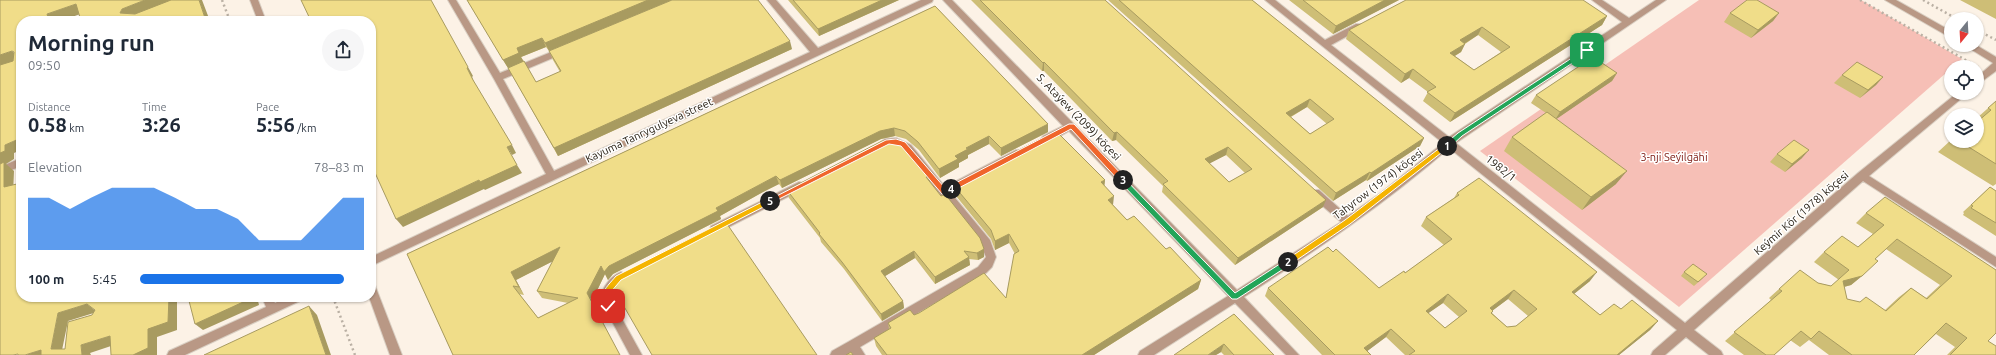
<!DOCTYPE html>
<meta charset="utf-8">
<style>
body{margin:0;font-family:Ubuntu,sans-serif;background:#f6f6f7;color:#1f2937;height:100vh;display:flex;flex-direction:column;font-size:15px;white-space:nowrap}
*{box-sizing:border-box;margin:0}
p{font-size:13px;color:#747a83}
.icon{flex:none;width:22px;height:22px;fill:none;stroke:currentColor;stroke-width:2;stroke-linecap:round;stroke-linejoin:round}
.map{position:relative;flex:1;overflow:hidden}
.details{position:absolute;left:16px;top:16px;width:360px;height:286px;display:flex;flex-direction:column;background:#fff;border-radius:16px;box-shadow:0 1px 3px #0004}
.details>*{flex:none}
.needle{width:26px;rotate:198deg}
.tools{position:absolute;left:1944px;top:12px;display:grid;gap:8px}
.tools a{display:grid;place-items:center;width:40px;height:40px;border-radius:50%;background:#fff;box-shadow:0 1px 3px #0004;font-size:20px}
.pin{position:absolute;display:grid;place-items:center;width:34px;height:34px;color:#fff;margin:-17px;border-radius:8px;box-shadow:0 2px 6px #0006}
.km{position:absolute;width:20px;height:20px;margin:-10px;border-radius:50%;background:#222;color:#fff;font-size:11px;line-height:20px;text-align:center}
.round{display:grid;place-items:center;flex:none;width:42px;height:42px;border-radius:21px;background:#f6f6f7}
.head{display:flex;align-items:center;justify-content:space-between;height:68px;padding:0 12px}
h1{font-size:22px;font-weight:600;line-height:30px}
.figures{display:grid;grid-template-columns:repeat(3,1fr);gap:6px;height:68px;padding:4px 12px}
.figures div{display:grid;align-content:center}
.figures b{font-size:20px;font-weight:600}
.figures small{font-size:11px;font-weight:400}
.figures p{font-size:11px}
.chart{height:112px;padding:8px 12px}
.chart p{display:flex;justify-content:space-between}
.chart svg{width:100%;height:72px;margin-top:4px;fill:#1a73e8;opacity:.7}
ul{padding:0 12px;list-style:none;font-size:13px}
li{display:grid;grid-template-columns:64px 48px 1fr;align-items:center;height:30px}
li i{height:10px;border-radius:5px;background:#1a73e8}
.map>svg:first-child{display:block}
.green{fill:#f6bfb6}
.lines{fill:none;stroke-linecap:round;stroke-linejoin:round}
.minor-casing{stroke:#d9cfc3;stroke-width:2}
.path{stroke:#bab0a4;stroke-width:2.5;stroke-dasharray:2 3;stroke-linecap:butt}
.minor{fill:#b99885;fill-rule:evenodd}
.wall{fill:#cebe76;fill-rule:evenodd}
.shaded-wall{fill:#a89b60}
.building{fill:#f0dd89;stroke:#a89b60;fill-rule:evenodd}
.split-1{fill:#22a559;stroke:#fff}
.split-2{fill:#f5b400;stroke:#fff}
.split-3{fill:#22a559;stroke:#fff}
.split-4{fill:#f0652b;stroke:#fff}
.split-5{fill:#f0652b;stroke:#fff}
.split-6{fill:#f5b400;stroke:#fff}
.labels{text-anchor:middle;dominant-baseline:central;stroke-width:3;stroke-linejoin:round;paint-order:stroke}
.street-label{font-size:11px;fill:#21190d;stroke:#fff}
.park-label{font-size:11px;fill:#7c170f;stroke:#fff}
</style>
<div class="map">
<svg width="1996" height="355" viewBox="0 0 1996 355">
<rect width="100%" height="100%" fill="#fcf2e6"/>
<path class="green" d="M1699,0h162l101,59 -283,248 -199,-156z"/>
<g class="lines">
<g class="minor-casing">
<path id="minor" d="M250,0h8l8,21h-8z
M448,0h8l44,73 61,-25h6l2,2 -2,2 -64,27 51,92 256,-119 -43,-52h9l42,48 103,-48h12l-1,2 -561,264v-9l175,-83 -52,-95z
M943,0h9l285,290 104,-68 -30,-26 -1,-3 1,-3h8l29,26 34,-24 61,-49 -178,-143h10l50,40 31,-16h6l1,2 -1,2 -31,17 118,92 173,-115 -30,-22h10l27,18 27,-18h10l-210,143 229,180 173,-150 99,-80h11l-99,83 127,81v10l-133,-86 -169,149 27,21 2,4h-14l-23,-18 -21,18h-14l2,-4 24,-21 -228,-182c-64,56 -134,103 -205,149l55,58h-13l-51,-52 -81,52h-16l2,-4 88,-55 -159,-165 -20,11h-6l-2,-3 2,-3 20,-10z
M1885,0h11l55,31v7z
M1964,45h12l20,12v14l-19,14v-8l16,-14z
M896,138l15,7 34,42 71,-37h6l2,3 -2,3 -71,37 39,47 6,17 -4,10 -6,6 -126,74 5,8h-12l-2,-3 -5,3h-16l2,-4 16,-9 130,-75 8,-10 -5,-12 -76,-94 -10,-5 -10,1 -5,-4 5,-4z
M21,158v8l-21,9v-8z
M799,182l4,1 1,3 -1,3 -84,43h-8l-1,-3 1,-3z
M621,272l4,2 1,3 -12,12 -3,10 31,56h-12l-30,-56c3,-12 9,-22 21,-27z
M371,283l4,2 1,3 26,67h-12l-21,-58h2z
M262,297h10l3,6 12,-6h16l-1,3 -117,55h-18l2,-4 97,-44z"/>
</g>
<path class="path" d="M222,0l8,21
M1860,0l118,67
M1923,0l34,19
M1977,30l19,10
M333,297l22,58"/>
<use href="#minor" class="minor"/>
</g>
<path class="wall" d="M467,0h205l-123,51 -3,-4 -25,10 3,5 -16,6z
M788,0h111l-80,36z
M971,0h134l218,207 -88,58 -73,-73 1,-6 -47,-46 -4,1 -68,-70h-2zM1226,155l19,18 -16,9 -20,-19z
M1108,0h144l172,138 -4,8 -53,35 -1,-1 -33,21zM1307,107l20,17 -17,10 -19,-17z
M1289,0h110l-66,34z
M1960,0h36v19z
M935,6l113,118v8l-47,24 -12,-12 -21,11v3l-9,5v4l-19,11 -21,-28 -13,-11 -11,-3 -14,3 -99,49 -3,-4 -16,8 -43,24 1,3 -108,55 -5,6 -3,-6 -13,27 -139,54 -46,-101zM553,261l-16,30 5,7 26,5 -30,15 -19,-24 5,1 -8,-15z
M1730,13h49l-6,8 -22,17 -27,-16z
M1607,16l-5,9 -152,97 -27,-21 5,-9 -19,-14 -8,5 -55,-44 3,-9zM1478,35l23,17 -27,18 -19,-14 6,-4 4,-8z
M792,49l-234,107 -50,-88 28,14 24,-10 -7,-12 -4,-9z
M1617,73l-5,8 -56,38 60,65 -34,26 -78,-59 8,-14 34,-24 -15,-10 5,-8z
M1842,75l41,2 -7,8 -16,13 -26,-15z
M1996,101v83l-3,2 -55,-34 13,-12v1h26v-23z
M1777,154l25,4 -17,14 -15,-10z
M1009,155l96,25 -1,6 9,19 14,15 39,29 35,31 -3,9 -104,66h-212l-6,-9 -2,-8 15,-9 -1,-6 26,-8 92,-17 9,-44 -6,-11 -14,7 -4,-11 -35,-43 -1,-9 54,-28z
M930,183l54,74 -6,3 -9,-1 1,6 -35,19 -20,-26 -30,18 18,25 1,7 -22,13 -38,-52 -23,-27 -1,-4 -31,-40 -2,-8z
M1990,187l6,4v45l-33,-21 1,-2 -1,-1z
M1457,193l133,88 -16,13 26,21 21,-6 37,12 -8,9 -31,25h-214l-19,-18 -19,14 4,4h-49l-57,-59 3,-8 65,-36 46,36 26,-15 39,-28 -23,-19 5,-9 28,-19zM1508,299l20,17 -12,10 -9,1 -15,-14 1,-2v-1zM1443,303l16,14 -14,11 -17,-15z
M1866,213l130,57 -8,71 8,14h-49l8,-8 -19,-13 -22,21h-85l-20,-15 -9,7 -10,-7 -16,15h-30l-19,-14 46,-41 -2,-2 10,-9 39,-6 13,3 8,-6 -25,-18 10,-10 34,-5 15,-13 -17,-11zM1886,249l54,36 -14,13 -15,-10 -12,9 -14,13 -38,-11 -3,-12 7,-2 11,-9 13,-17z
M1684,272l19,6 -9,8 -13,-10z
M1234,314l40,41h-50l-3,-3 -5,3z"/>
<path class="shaded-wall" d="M145,0h30l-46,18 -9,-5 2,-4z
M199,0h3l8,21h-4z
M648,0h24l-123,51 -4,-8z
M882,0h17l-80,36 -1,-7z
M1385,0h14l-66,34 3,-8z
M76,4l7,9 -22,8h-12l-2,-7z
M1779,13l-6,8 -22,17 7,-8z
M1607,16l-5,9 -152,97 5,-9z
M1482,27l-4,8 -22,14 4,-9z
M542,38l4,9 -25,10 3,5 -16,6 -5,-8 14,-12z
M790,41l2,8 -234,107 -4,-8z
M1465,44l-4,8 -15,9 4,-8z
M12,51l9,9 -21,7v-12z
M1044,62v9h-2l1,-8z
M468,67l5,9 -1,1 5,12 -10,-21z
M1413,69l-4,9 -8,5 4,-9z
M1617,73l-5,8 -57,39 5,-8z
M1883,77l-7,8 -16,13 8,-8z
M1310,99l-3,8 -24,14 3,-8z
M1048,124v8l-47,24v-8z
M894,128l1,8 -14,3 -99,49 -2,-8 100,-49z
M1117,132l-1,8 -4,1 2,-8z
M989,136v8l-21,11v3l-9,5v4l-19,11 -1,-9 16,-13 11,-8z
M21,138v12l-7,3v6l-8,5 8,7 -1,24 -9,-8 -4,-21v-13l5,-8z
M1424,138l-4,8 -53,35 4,-8z
M512,145l4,8 -4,2 -5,-8z
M1228,147l-2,8 -23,12 2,-8z
M1809,150l-7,8 -17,14 7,-8z
M517,165l5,8 -37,17 -1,-1 -81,38 -7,-8 83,-39z
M1627,171l-11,13 -34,26 9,-13z
M1370,172l-4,8 -33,21 3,-8z
M929,175l1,8 -4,-6z
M776,176l3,8 -16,8 -43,24 1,3 -108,55 -5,6 -4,-8 5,-6 107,-58z
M1105,180l-1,9 -3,-7z
M1114,196l-1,9 -5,-5z
M1326,200l-3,7 -88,58 3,-7z
M1009,234v9l-14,7v-9z
M560,247l5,8 -49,25 8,15 -5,-8 -8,-15z
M984,249v8l-6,3 -1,-7z
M914,251l1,7 -33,20 -1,-7z
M969,257l1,8 -35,19v-7z
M601,266l4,8 -13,27 -5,-8z
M1597,272l-7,9 -25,20 7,-9z
M1862,276l-11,9 -19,5 11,-9z
M1201,280l-3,9 -104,66h-12z
M1514,290l-6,9 -24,18 6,-9z
M1448,294l-5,9 -23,16 6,-8z
M169,297h8v33l-20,7v18h-24l15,-26z
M252,297h5l2,8 -56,25 -8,-6z
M903,301l1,7 -22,13 -1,-7z
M87,304l10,8 -29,9 -7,34 -10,-6 7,-36z
M309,306l8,9 14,40h-5z
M1658,321l-8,9 -31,25h-2z
M1391,329l-5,8 -24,18 2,-7z
M110,336l10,7 -30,10 1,2h-9l-1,-10z
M1224,344l-3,8 -5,3h-8z
M41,350l7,5h-23z"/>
<path class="building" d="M0,0h145l-23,9 -2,4 15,1 36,-14h28l7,21h-125l-5,-17 -29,10 2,7h-28v117l-16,7v6l-5,2v-88l13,-4 1,-9 -2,-1 -12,4z
M301,0h130l37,67 -1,1 6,12 39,65 -5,2 10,18 -37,17 -1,-2 -83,39 -25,-55v-143h-60z
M467,0h181l-103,43 -3,-5 -25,10 2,5 -16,7z
M672,0h86l32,41 -236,107 -46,-80 16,-7 12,21 25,-11 -12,-20z
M793,0h89l-64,29z
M980,0h125l221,200 -88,58 -75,-74 5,-3 -51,-49 -3,1 -70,-71 -1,1zM1228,147l24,22 -23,13 -24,-23z
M1119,0h133l172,138 -53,35 -1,-1 -34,21zM1310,99l24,20 -24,15 -24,-21z
M1303,0h82l-49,26z
M1406,0h177l24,16 -152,97 -28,-21 9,-5 -23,-18 -8,5 -56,-44zM1482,27l28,20 -36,23 -24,-17 15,-9 -5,-4z
M1747,0h10l22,13 -21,17 -28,-17z
M935,6l113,118 -47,24 -12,-12 -23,12 2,1 -13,7 3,3 -19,10 -21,-27 -13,-11 -11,-3 -14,3 -100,49 -4,-4 -60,32 2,3 -109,55 -5,6 -3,-6 -14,27 33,62h-167l-46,-101zM560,247l-23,44 41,7 -40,20 -25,-32 6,1 -8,-15z
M1593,57l24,16 -57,39 -24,-17z
M1857,62l26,15 -15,13 -26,-15z
M1996,101v63l-37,-23h18v-19l14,-12 -3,-2z
M1547,112l80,59 -36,26 -79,-60z
M1056,131l49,49 -4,2 13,14 -6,4 19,20 7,-4 32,33 4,-2 31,33 -119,75h-195l-13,-17 17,-10 -3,-5 22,-13 4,5 5,-2 65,-40 22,25 8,-44 5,-3 -10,-17 -14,7 -4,-11 -36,-43 56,-29 -2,-3z
M895,140l16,12 18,23 -3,2 15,19 4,-2 35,44 4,11 -7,4 -13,-2 5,6 -34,20 -21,-26 -33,20 22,30 -22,13 -39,-52 -23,-28 1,-1 -33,-43 95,-49z
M1794,140l15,10 -17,14 -15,-10z
M4,162v25l17,-4v114h148l-1,25 -20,7v19l-15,7h-22l-1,-19 -29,9 1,10h-41v-5l-16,5h-7v-1l-5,1h-13v-191zM87,304l8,6 -3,5 -24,7 -3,27h-14l7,-36z
M1479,178l118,94 -25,20 28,23 14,-11 7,5 11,-9 26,21 -41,34h-208l6,-4 -24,-22 -27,19 7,7h-36l-67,-67 60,-41 5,5 3,-3 43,39 25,-17 1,2 47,-34 -26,-22 33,-22 -2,-2zM1514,290l23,19 -21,17 -9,1 -16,-14 2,-2 -3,-3zM1448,294l19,17 -22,17 -19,-17z
M1990,187l6,4v32l-25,-15 2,-2 -2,-1z
M1885,197l111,73v63l-8,8 8,5v9h-46l17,-17 -21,-15 -32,32h-62l-33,-24 -8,8 -10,-8 -27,24h-8l-32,-23 48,-41 -3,-2 21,-19 18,13 13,3 18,-16 -25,-18 18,-16 16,11 26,-22 -18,-12zM1897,239l55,37 -25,23 -16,-11 -25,23 -20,-14 -6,5 -13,-3 -4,-18 19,-5 16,-15 -3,-2z
M725,221l92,134h-165l-41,-71 8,-9z
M1693,264l14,10 -9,8 -14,-10z
M188,297h64v1l-57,26z
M309,306l17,49h-122z
M1234,314l40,41h-40l-10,-11 -16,11h-34z
M851,352l2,3h-7z"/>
<path class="split-1" d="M1587,48l3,2 -1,2 -127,84 -13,12h-4v-4l13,-11z"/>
<path class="split-2" d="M1445,144l5,2 -100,78 -59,40h-5v-4l59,-40z"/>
<path class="split-3" d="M1123,177l112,116 51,-33h5v4l-54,35h-5l-112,-117v-4z"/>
<path class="split-4" d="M1069,124h5l51,54v4h-5l-49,-53 -118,62h-5v-4z"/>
<path class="split-5" d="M896,139l9,3 40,46 6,-2 3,3 -1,2 -11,3 -41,-48 -12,-2 -116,58h-5l-1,-1 119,-61z"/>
<path class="split-6" d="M770,198l3,1v3l-152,78 -11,13 1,16h-5c-8,-16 0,-21 10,-33z"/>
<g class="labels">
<g class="street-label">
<text transform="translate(1079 117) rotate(46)">S. Ataýew (2099) köçesi</text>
<text transform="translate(649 130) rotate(-25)">Kayuma Tanrygulyeva street</text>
<text transform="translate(1501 168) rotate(38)">1982/1</text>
<text transform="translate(1378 184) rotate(-37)">Tahyrow (1974) köçesi</text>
<text transform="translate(1801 213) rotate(-41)">Keýmir Kör (1978) köçesi</text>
</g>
<g class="park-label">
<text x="1674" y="157">3-nji Seýilgähi</text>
</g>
</g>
</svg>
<div class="tools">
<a><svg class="needle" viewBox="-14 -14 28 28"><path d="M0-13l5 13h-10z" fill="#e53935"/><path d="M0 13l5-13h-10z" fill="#747a83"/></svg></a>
<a><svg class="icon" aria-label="locate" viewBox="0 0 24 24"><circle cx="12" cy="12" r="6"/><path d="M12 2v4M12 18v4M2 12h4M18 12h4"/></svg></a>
<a><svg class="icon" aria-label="layers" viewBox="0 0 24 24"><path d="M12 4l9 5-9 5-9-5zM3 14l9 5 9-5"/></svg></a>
</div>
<div class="pin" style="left:1587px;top:50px;background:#1e9e55"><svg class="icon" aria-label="arrive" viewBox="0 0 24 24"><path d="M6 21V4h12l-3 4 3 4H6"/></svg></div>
<div class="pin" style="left:608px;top:306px;background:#d93025"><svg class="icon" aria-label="check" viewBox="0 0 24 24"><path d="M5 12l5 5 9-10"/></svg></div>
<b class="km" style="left:1447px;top:146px">1</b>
<b class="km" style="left:1288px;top:262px">2</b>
<b class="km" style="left:1123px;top:180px">3</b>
<b class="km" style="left:951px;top:189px">4</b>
<b class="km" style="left:770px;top:201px">5</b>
<section class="details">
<div class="head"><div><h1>Morning run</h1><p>09:50</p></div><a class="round"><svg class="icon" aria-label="share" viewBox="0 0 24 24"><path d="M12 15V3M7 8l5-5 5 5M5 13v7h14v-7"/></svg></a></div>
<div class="figures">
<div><p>Distance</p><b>0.58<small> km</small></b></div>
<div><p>Time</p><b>3:26</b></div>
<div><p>Pace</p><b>5:56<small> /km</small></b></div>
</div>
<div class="chart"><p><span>Elevation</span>78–83 m</p>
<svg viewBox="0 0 160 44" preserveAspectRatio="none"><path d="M0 44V12L10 12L20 19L30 12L40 6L50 6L60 6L70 12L80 19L90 19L100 25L110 38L120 38L130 38L140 25L150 12L160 12V44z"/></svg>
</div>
<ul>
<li><b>100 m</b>5:45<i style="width:91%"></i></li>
</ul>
</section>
</div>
